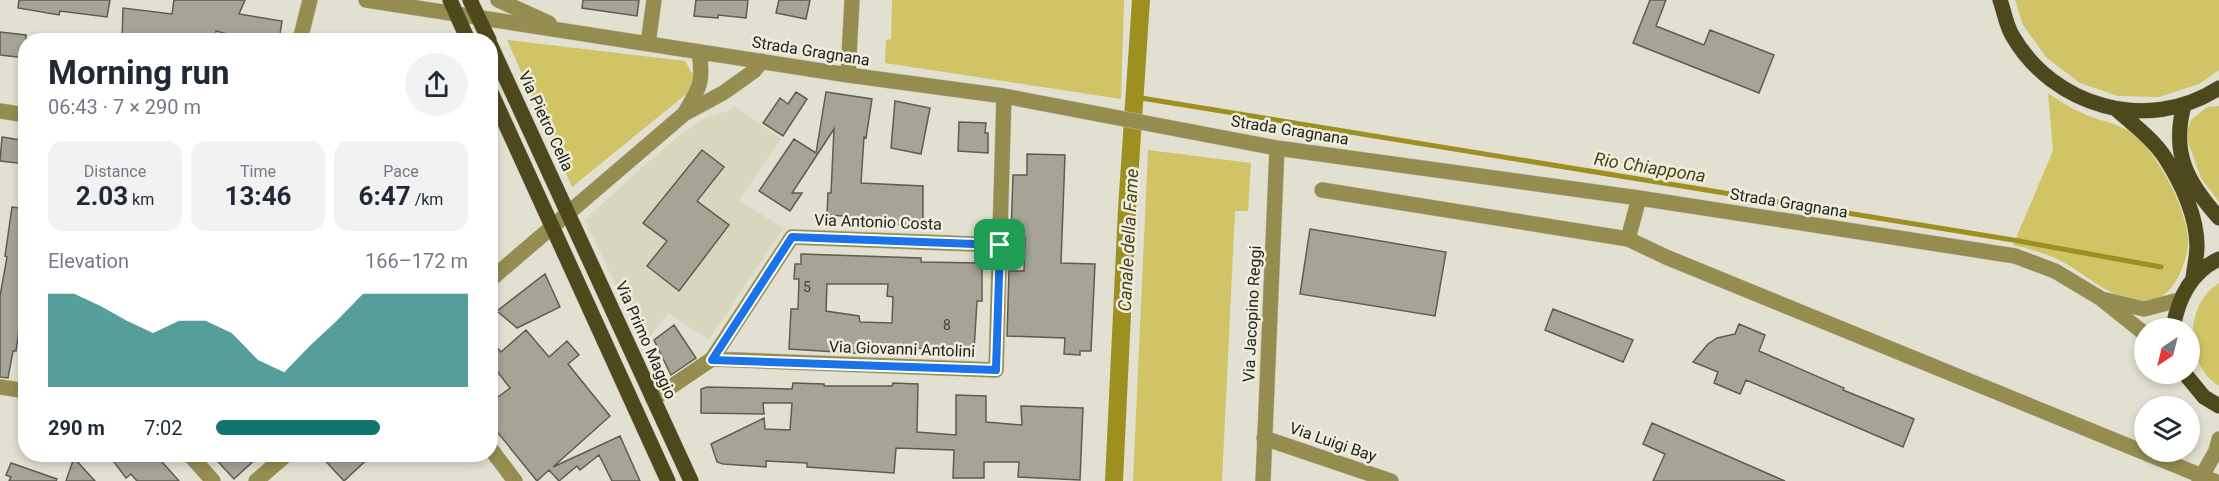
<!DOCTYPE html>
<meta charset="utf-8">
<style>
body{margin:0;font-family:Roboto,sans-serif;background:#f2f2f3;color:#1f2937;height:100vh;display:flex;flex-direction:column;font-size:22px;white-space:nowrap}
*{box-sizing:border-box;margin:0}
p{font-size:20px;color:#747a83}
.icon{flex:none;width:33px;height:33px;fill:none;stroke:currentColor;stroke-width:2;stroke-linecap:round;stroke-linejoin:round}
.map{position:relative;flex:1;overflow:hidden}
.side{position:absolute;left:18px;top:33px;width:480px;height:429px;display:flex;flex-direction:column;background:#fff;border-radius:24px;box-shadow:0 3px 9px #0003}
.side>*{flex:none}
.needle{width:39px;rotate:215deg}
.controls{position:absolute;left:2134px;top:318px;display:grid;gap:12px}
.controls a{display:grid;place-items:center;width:66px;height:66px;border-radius:50%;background:#fff;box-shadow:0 3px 9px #0003;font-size:30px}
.pin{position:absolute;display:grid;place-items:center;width:51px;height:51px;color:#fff;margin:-26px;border-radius:12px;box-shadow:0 3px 9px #0006}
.round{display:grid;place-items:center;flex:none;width:63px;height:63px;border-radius:32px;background:#f2f2f3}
.head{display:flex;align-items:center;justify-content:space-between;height:102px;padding:0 30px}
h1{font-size:33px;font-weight:700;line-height:45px}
.figures{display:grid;grid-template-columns:repeat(3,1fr);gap:9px;height:102px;padding:6px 30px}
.figures div{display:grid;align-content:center;border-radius:15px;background:#f2f2f3;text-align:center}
.figures b{font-size:26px;font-weight:700}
.figures small{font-size:16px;font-weight:400}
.figures p{font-size:16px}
.chart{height:168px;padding:12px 30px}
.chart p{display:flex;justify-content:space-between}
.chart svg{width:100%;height:108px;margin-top:6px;fill:#0f766e;opacity:.7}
ul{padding:0 30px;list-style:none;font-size:20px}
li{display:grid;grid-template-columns:96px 72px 1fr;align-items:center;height:45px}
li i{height:15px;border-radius:8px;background:#0f766e}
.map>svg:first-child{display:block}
.built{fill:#d8d6bd}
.green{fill:#d0c467}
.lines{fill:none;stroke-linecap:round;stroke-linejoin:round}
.stream{stroke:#9d8f20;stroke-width:5}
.canal{stroke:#9d8f20;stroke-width:18}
.building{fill:#a6a494;stroke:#5e5d4e;stroke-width:1.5;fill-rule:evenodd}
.minor-casing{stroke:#c0beb0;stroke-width:16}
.major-casing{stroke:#c0beb0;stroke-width:16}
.minor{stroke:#958d50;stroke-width:15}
.major{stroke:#4e491d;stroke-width:15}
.route-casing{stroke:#fff;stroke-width:12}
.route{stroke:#1a73e8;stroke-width:8}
.labels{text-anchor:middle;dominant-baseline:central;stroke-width:5;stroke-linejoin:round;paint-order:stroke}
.number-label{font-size:14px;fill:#44423a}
.street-label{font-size:16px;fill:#23221c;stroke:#efeedd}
.water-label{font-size:18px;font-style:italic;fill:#494419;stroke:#efeedd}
</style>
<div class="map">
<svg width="2219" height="481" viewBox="0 0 2219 481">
<rect width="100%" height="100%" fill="#e2e0d0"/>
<path class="built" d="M735,106l46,33 -42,61 44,28 -74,112 -41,-27 -24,32 -59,-125 57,-53 39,-33 24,-16 28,-9z"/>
<path class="green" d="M892,0h232l-3,99 -236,-36 1,-23 5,-1z
M2015,0h204v70l-20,14 -40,13 -41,-1 -38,-13 -33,-25 -24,-33z
M507,40l178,21 8,14 -3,16 -118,96z
M2048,93c15,11 32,20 49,26 17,5 31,8 44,22 21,22 45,68 47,98 0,15 -5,31 -13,43 -7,12 -19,21 -34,20 -32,-4 -53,-27 -80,-41 -15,-8 -32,-12 -48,-16l40,-94z
M2219,106v96l-18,-24 -15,-42 5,-16 16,-13z
M1148,150l103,13 -3,48h-13l-13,270h-89z
M2219,283v103c-35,-22 -35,-81 0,-103z"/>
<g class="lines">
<path class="stream" d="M1135,97l878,143 148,27"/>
<path class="canal" d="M1114,481l13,-272 14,-209"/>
</g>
<path class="building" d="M19,0h91l-3,17 -47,-6 -1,4 -41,-7z
M174,0h71l-6,14 43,7 -3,19h-38l1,-2 -26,-7 -1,9h-24l-42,-6v6h-27l1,-32 49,6z
M583,0h56l-2,16 -55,-8z
M696,0h52l-2,18 -28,-3v3l-24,-2z
M779,0h31l-4,19 -30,-6z
M1650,0h16l-10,26 48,19 6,-15 64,25 -15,38 -126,-50z
M0,32l26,3v23l-26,-3z
M796,92l11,7 -24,37 -20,-13 17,-25 8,6z
M826,92l46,7 -6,39 -2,-1 -3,46 62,3v39l-44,-1 1,-6 -53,-3 1,-22h3l3,-64 -42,64h10l-12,18 -31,-20 35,-52 22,14z
M895,101l35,7 -9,46 -30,-6z
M959,122l27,1 -1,10h3v20l-30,-2z
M2,137l24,4v23l-26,-3z
M702,150l22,17 -27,34 32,24 -50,66 -32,-25 20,-25 -24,-18z
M1027,154l38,1 -4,108 34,1 -4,87h-11v4l-16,-1 1,-16 -58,-2 2,-65h15l1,-33 -14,-1 2,-62h14z
M12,207l14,2v95l-5,26h-2l-3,21h-3l-5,27 -8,-1v-81l7,-39 -2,-1z
M1310,229l136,23 -11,64 -135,-22z
M801,254l120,4v4l61,1v38h-5l-3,50 -104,-5 -1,8 -80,-5 2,-40h7l1,-30h-5l1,-15h6zM827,284h61l-1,12 6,1 -1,26 -32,-1 -1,-6 -33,-5z
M545,274l15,33 -43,21 -20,-17z
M1553,309l80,31 -10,22 -78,-32z
M1739,324l26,11 -6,16 85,37 -1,2 71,29 -11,28 -157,-67 -6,14 -26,-11 4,-11 -25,-10 15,-18 9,-6 18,-4z
M674,325l22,33 -25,17 -17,-35z
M526,330l23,27 18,-16 12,14 -11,9 42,52 -57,51 67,-31 20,45h-28l-13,-26 -19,15 -3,-4 -18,15 -10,-11 -12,11 -47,-58v-20l20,-15 -20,-26v-22l11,12z
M793,383l31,1v2h68l1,-3 25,1 -1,48 39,3v-40l30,1v26l36,3 -1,-19 62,2 -3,72 -62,-3 1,-15h-35v16h-31l1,-28 -58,-2 -2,25 -87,-6v-4l-41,-2v6l-43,-3 -6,-2 -6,-18 53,-26 1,11 25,1 2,-27h-29l1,11 -63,-1v-24l6,-2 85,2z
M1652,423l133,58h-132l12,-27 -22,-10z
M108,454h47l24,27h-42l-6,-7 -5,4z
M211,454h50l-27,25z
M319,454h54l-29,27z
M74,458l21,23h-29z
M11,463l46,16 -1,2h-47l2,-4 -5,-2z"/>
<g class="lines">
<g class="minor-casing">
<path id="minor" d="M366,0l482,75 156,21 273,52 362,50 376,58 40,15 45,27 45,36
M498,0l51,23
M300,40l10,-40
M648,44l6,-44
M848,75l4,-75
M0,111l26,4
M684,114c15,-25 20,-31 15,-62
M1322,190l306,49 38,18 548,224
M1628,239l11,-41
M490,280l194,-166 39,-21 31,-22 8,-10
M2106,300l38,9 35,-9
M712,359l284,11 8,-274
M0,387l26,4
M653,399l59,-40 80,-122 208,8
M1264,438l127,43
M490,448l25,33
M189,454l24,27
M256,481l31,-27
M1263,481l14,-333
M2199,481l17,-30 3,-12"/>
</g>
<g class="major-casing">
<path id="major" d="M450,0l18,40
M470,0l19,40
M2000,0c4,11 6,25 12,35 41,72 136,99 207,53
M490,44l201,437
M490,90l178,391
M2184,105c-13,49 3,77 35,113
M2117,110c17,15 37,30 49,49 16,25 31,58 31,87 0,11 -3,22 -4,33
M2173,328c5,-29 18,-56 46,-69
M2185,374l19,23 15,9"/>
</g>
<use href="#minor" class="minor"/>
<use href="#major" class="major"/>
</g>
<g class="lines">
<g class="route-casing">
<path id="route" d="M792,237l208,8 -4,125 -284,-10z"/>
</g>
<use href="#route" class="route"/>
</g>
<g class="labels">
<g class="number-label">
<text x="807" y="287">5</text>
<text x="947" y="325">8</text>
</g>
<g class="street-label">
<text transform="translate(811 51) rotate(9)">Strada Gragnana</text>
<text transform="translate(546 121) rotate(65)">Via Pietro Cella</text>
<text transform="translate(1290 130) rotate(9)">Strada Gragnana</text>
<text transform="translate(1789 203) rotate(9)">Strada Gragnana</text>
<text transform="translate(878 222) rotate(2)">Via Antonio Costa</text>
<text transform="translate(1252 314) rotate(-87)">Via Jacopino Reggi</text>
<text transform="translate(646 340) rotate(66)">Via Primo Maggio</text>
<text transform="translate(902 349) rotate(2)">Via Giovanni Antolini</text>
<text transform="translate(1333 442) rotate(19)">Via Luigi Bay</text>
</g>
<g class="water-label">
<text transform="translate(1650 167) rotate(9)">Rio Chiappona</text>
<text transform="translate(1128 240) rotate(-87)">Canale della Fame</text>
</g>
</g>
</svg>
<div class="controls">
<a><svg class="needle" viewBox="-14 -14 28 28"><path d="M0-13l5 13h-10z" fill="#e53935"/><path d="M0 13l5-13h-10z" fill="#747a83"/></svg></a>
<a><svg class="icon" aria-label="layers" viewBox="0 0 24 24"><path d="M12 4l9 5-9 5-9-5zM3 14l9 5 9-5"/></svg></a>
</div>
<div class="pin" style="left:1000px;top:245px;background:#1e9e55"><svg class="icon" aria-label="arrive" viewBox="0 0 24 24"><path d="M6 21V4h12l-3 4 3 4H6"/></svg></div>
<section class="side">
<div class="head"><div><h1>Morning run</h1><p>06:43 · 7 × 290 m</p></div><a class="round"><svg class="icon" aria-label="share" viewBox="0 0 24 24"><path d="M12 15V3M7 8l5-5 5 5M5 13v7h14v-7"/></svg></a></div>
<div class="figures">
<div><p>Distance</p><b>2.03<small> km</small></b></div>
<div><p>Time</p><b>13:46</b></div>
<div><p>Pace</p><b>6:47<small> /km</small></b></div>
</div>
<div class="chart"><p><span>Elevation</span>166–172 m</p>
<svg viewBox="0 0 160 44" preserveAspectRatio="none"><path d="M0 44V6L10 6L20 11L30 17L40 22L50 17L60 17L70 22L80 33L90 38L100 27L110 17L120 6L130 6L140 6L150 6L160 6V44z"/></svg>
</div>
<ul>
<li><b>290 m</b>7:02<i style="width:65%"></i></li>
</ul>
</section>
</div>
